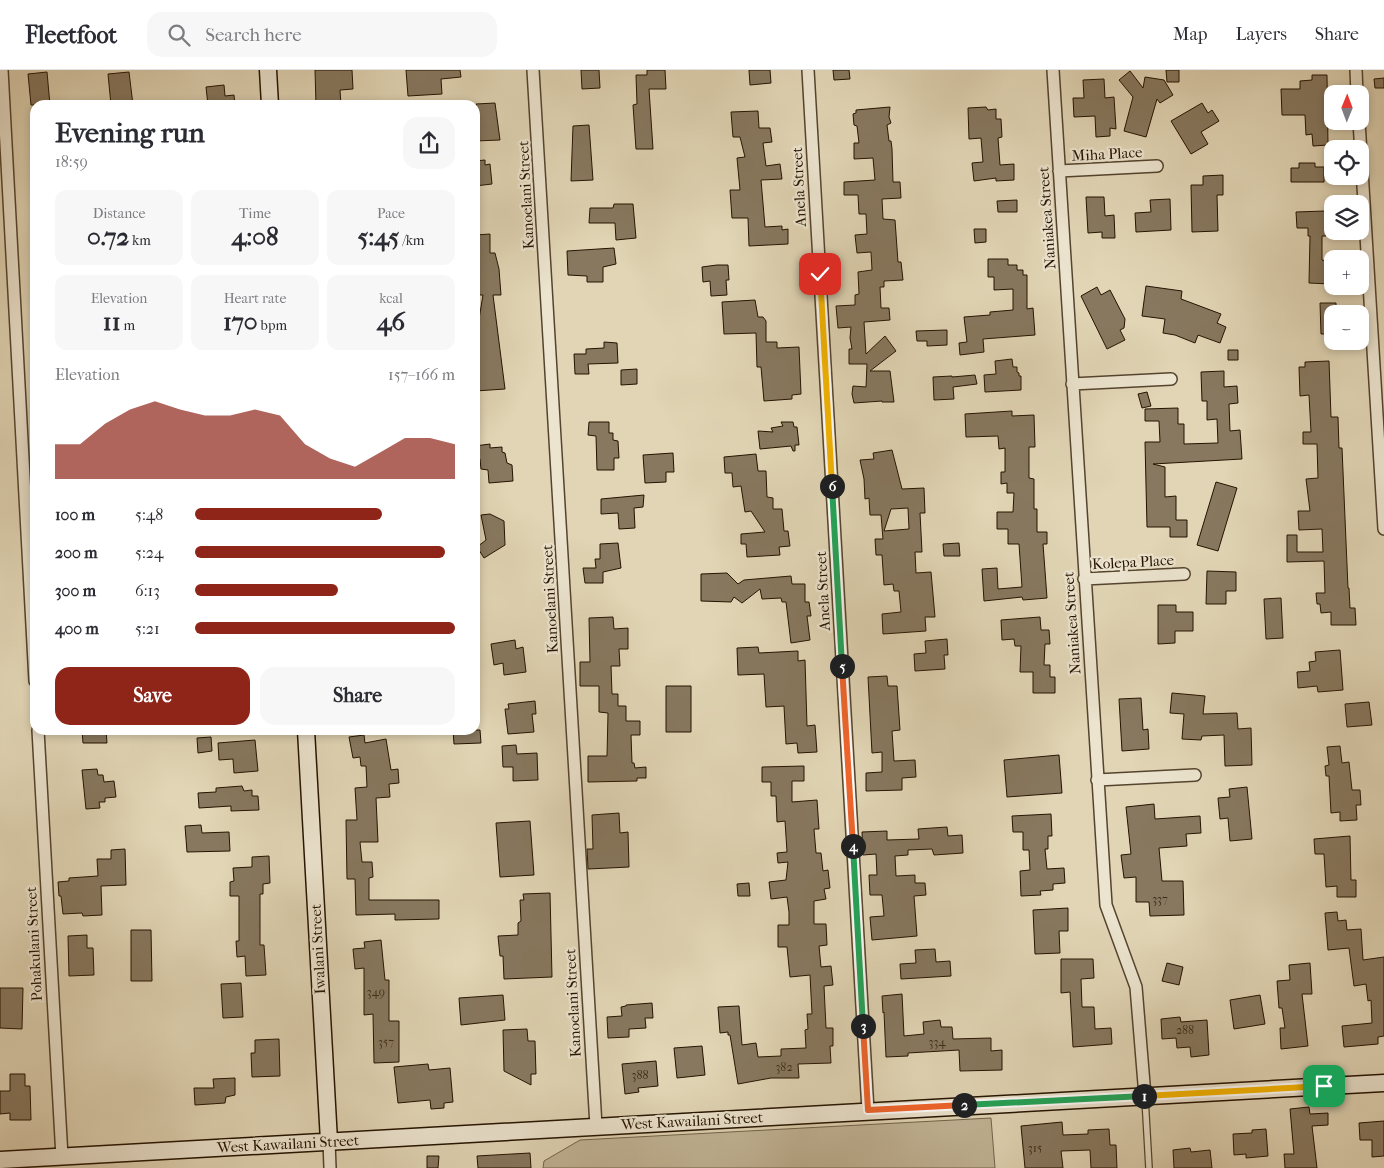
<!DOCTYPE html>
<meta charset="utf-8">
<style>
body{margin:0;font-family:"IM FELL French Canon",serif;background:#f7f7f7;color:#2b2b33;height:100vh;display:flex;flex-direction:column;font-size:19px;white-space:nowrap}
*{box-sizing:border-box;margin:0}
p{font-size:16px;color:#7c7c81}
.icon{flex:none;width:28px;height:28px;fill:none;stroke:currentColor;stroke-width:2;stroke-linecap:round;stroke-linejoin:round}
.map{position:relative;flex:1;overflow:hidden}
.sheet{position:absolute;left:30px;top:30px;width:450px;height:635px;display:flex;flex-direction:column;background:#fff;border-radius:15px;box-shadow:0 2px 8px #0003}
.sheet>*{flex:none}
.needle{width:32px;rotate:1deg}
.tools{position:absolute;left:1324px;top:15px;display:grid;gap:10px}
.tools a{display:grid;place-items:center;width:45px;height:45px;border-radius:10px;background:#fff;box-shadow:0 2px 8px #0003;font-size:25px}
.pin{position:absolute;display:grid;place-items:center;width:42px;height:42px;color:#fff;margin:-21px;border-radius:10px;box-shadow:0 2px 8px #0006}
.km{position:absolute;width:25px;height:25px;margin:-12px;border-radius:50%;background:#222;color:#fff;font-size:14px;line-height:25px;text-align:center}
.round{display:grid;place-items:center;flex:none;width:52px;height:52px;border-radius:15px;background:#f7f7f7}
.headline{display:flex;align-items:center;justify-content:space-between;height:85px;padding:0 25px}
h1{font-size:28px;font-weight:800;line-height:38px}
.metrics{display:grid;grid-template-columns:repeat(3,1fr);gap:8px;height:85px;padding:5px 25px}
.metrics div{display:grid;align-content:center;border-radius:12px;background:#f7f7f7;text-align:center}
.metrics b{font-size:25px;font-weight:800}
.metrics small{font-size:14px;font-weight:400}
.metrics p{font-size:14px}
.chart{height:140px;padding:10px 25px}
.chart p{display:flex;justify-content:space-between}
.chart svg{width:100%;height:90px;margin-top:5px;fill:#8f2418;opacity:.7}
.button{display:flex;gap:10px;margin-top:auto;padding:10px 25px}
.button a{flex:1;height:58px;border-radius:15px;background:#8f2418;color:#fff;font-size:20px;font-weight:800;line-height:58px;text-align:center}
.button a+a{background:#f7f7f7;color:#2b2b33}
ul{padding:0 25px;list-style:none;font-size:16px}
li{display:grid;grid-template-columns:80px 60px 1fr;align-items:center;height:38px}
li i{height:12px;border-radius:6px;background:#8f2418}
header{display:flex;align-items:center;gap:30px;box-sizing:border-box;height:70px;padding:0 25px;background:#fff;border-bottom:1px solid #e1e1e2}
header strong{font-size:24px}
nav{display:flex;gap:28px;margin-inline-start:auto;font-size:18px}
.search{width:350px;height:45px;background:#f7f7f7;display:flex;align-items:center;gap:12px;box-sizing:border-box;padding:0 18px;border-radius:15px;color:#7c7c81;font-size:19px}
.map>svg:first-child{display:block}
.green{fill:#c1b496;stroke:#73644c}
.building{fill:#87785f;stroke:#251301;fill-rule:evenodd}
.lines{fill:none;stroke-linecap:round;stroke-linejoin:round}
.lane-casing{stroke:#54442e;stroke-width:8}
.street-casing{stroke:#54442e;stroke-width:14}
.secondary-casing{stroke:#251301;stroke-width:19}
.lane{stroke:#ece4cf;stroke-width:5.5}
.street{stroke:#ece4cf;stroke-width:11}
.secondary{stroke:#ece4cf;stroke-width:16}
.split-1-casing{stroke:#fff;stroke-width:10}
.split-2-casing{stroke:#fff;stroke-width:10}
.split-3-casing{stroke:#fff;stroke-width:10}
.split-4-casing{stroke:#fff;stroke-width:10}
.split-5-casing{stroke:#fff;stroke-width:10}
.split-6-casing{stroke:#fff;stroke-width:10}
.split-7-casing{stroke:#fff;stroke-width:10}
.split-1{stroke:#f5b400;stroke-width:6}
.split-2{stroke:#22a559;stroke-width:6}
.split-3{stroke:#f0652b;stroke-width:6}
.split-4{stroke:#22a559;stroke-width:6}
.split-5{stroke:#f0652b;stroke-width:6}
.split-6{stroke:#22a559;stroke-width:6}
.split-7{stroke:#f5b400;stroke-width:6}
.labels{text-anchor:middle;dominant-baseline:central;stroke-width:4.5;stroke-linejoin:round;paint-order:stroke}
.number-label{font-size:12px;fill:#3e2c18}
.street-label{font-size:15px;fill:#251301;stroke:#ece4cf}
</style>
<header>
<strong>Fleetfoot</strong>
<div class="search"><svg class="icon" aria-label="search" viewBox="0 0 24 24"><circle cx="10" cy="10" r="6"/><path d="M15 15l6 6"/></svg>Search here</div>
<nav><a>Map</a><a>Layers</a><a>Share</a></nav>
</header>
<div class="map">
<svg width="1384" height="1098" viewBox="0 0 1384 1098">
<rect width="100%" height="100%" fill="#e1d5b5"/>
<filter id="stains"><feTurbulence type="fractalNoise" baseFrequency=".004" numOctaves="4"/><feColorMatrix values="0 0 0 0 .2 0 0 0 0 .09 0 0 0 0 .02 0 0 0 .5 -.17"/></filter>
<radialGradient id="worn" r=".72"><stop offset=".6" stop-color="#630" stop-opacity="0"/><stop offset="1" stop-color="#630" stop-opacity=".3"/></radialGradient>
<path class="green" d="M991,1048l4,50h-452l1,-7 36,-21z"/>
<path class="building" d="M315,0h37l1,19 -13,1 1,15h-25z
M406,0h54l1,7 -20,2 1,15 -34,2z
M581,0h18l1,18 -18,1z
M647,0h18l1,19h-17l4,60h-17l-3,-44 4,-1 -1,-29h11z
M749,0h21l1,13 -21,2z
M833,0h16l1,9 -16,1z
M1166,0h13v12h-12z
M1130,1l13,17 2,-11 19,3 9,15 -13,8 -3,-4 -11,38 -22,-6 9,-34 -14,-17z
M47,2l3,33h-19l-3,-31z
M129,2l4,33h-22l-3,-31z
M1312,5h15l1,70 -15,1 -1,-12 -6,1 -1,-20h-23l-1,-26h19v-8l12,-1z
M1384,8v10h-9l-1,-9z
M1104,9l1,19 9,-1 2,32 -6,-1v8l-14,1 -1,-21 -21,1 -1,-19h11l-1,-18z
M224,15l1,11 9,-1 1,10h-27l-2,-18z
M495,33l5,37 -25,1v-20l3,-1 -2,-16z
M1202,33l6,10 4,-3 7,11 -18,11 7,12 -17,10 -20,-33z
M890,37l-1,10 2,6 -4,2 2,16h2l1,8 1,33h7l1,16 -19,1 1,20 12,1 3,42h3l2,18 -19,1v6h-4l1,21h8l1,12 -26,2 2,32 19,-18 11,15 -26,20h20l4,31h-12v-1l-28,2 -2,-9 1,-8 13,1 1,-23h-18v-15h3l-2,-11 1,-11 -13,1 -2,-22 19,-1v-10l4,-1 -1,-22 14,-2 -1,-18 -14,1 -2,-18 12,-1 -1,-20h-7l-1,-19h-14v-13l31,-2 -2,-22 -19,1v-16h5l-2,-17 -3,-1 -1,-11 3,-1v-3z
M986,37l2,3 8,-1v10h5l1,18 -4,1 2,27 14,-1v16l-18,1v-3l-22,3 -2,-18 11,-1 -2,-24 -12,1 -1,-31z
M758,41l1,17h11l2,14 -9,1 3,23 14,-2 2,15 -21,1 4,47 17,-1v4l6,-1v15l-39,2 -1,-28h-16l-2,-28h10l-3,-32 8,-1 -5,-20h-7l-2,-25z
M589,55l4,55 -22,1 2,-55z
M485,90v5l5,-1 2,20 -17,2v-25z
M1299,93h16v4h9v15h-33v-14h8z
M1223,105v20h-6l1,36 -26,1 -1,-47h12v-9z
M1086,127h18l1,19 9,-1 1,23h-13v-6l-14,1z
M1170,129l1,31 -35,2 -1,-19 16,-1 -1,-12z
M1017,130v12h-19l-1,-11z
M614,134h19l3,34 -20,2 -1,-17h-26l1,-15h23z
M1325,141l1,25h-4v24l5,1v11h3v12l-21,-1 1,-47h-2v-8h-11l-1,-16z
M974,159h12v13l-11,1z
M490,164v19h5l4,16 2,26h-8l12,94 -30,2v-19h4v-41h-4v-13l4,1 4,-24h-7l-1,-5v-55z
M614,178l2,16 -13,3v15h-16v-6l-19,-1 -1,-24z
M988,189h20v6h9v5h6v5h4v34l6,-1 2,27 -52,4 1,13 -24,3 -1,-12 8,-1 -3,-25 26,-2v-3l23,-2v-21l-19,1v-13h-6z
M717,195h11l1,15h-3l1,15 -16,1 -1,-15 -7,1 -1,-15z
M1146,216l36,5 -1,8 40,15 -4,9 9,4 -6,16 -22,-8 -3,8 -20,-8 -12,-2 2,-14 -23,-3z
M1097,217l4,8 9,-5 15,29 -1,9 -4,2 5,10 -18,9 -26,-53z
M755,230l3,17h5l3,4v21h11v6l22,-1 2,47 -9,1v4l-28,2 -3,-34h-4l-1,-34 -32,1 -2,-32z
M1320,233h16v11h-4v20h-11z
M947,260v15l-20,1v-5h-10l-1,-10z
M604,272l13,1 1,20 -30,1 1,10h-14l-1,-20h12v-5l18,-1z
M1228,280h10v10h-10z
M1012,289l1,8h4v5l2,1v3h2v14l-36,2 -1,-17 12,-1 -1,-13z
M1329,291l2,56h7l1,31h3l6,140h1l1,20h5l1,17h-25v-13l-10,1 -1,-9h-3l-1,-11h9l-1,-32 -37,1v-27h10v17h26l-1,-23 -23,1 -1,-19h12l-4,-32 12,-1 -1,-34h-14v-12h8l-2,-37 -9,1 -1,-29h6v-5z
M637,299v15l-16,1v-15z
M1224,301v16l13,-1 1,17 -9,1 1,27 10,-1 2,29 -89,5 12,3v30l11,-1v24h11v17h-17v-10h-23l-2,-85h15l-1,-21h-14v-12l33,-1v16h6v20l34,-1 -1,-24 -10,1v-19h-5l-1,-29z
M975,305l2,9 -24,3 1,12 -20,1 -1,-23 19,-1v1z
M1147,322l4,14 -9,2 -4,-14z
M1012,341v5l22,-1 1,32h-6v31l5,1v30h3v23h10v12h-4l4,54 -24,2 -1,-3 -38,4 -2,-32 15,-1 1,21 24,-2 -3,-43h-11v-15h-11v-17h16l1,-19h-7v-10l-6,1v-12h4v-24l-6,1 -1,-13 -32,1 -1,-23z
M589,352h20v11h4v7l5,1 1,17h-5v12h-17l-1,-34 -8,-1z
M781,352h12l1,5h3l2,18h-4v6h-2l-2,-5 -31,3 -2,-18 15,1 -2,-4 12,-2z
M490,374v4l12,-1v5l3,1 2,10 5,2 1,16 -24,2 -1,-13 -7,-1 -1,-10 -5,1v-14z
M892,380l10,39 22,-1 1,25h-5l2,39h-7l1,21 15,-1 4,45h-10l1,14 -43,3 -1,-20 19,-2 -2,-21h-5l-1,-7 -9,1 -2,-30h-6l-1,-16h8l-2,-24h-11l-1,-17 -4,1 -1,-20 -4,-19 14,-1 -1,-6zM908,438l1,21 -25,2 7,-22z
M673,383l1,19h-8v10l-21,1 -2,-28z
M756,384l2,17h8l1,26 6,1v11h9l2,22h4l2,15 -11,1 1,8 -33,2 -1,-13h-5v-10l24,-2 -14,-21 -6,1 -4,-26 -8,1 -1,-14h-7l-1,-16z
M1216,412l21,6 -19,63 -21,-6z
M644,425l-1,12 -9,1 1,20 -16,1 -1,-16 -17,1v-15z
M490,444l14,7 1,24 -21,13 -7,-11 9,-7 -5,-25z
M618,473l3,25 -18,4v11h-18l-2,-15h13l-1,-9h5v-15z
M959,473l1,13h-16l-1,-12z
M1207,501l29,1v19h-10v13h-20z
M727,503l11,11 6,-4 47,-4 1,8h13v18h4l2,14h-4l3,24 -19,3 -5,-41h-4l-1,-4 -19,1 -2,-10 -18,14 -8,-6 -3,5 -30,-1v-27z
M1281,528l2,40 -17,1 -2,-40z
M1158,535h18v7h17v19h-18v12l-17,1z
M613,547l1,12 14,-1v21h-9l1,17h-9l1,28h6v12h8v15h14v14h-9l1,28h2l1,5 11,-1v11h-9v3l-49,1v-26h19l1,-43 -9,-1v-26h-19v-24h10l-1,-44z
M1040,547l1,13h8l1,14h-5l-1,21h6v12h5v16h-22v-21h-13l1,-26h-6l-1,-7 -12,1 -1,-20z
M947,569l1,16h-4l1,14 -30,2 -1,-17 12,-1 -1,-12z
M515,570l1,9 7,-2 3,25 -22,3 -1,-12 -9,2 -3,-21z
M758,577l1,6 39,-2v10l7,-1 2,66 8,-1 2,27 -19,1 -1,-10 -11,1 -2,-38 -18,1 -2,-33 -26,1 -1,-27z
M1340,580l3,40 -25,2 -1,-6 -19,2 -1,-16 13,-1 -1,-9 7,-1 -1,-9z
M887,606l1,10h9l3,44 -8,1 2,30 21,-1 1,17 -14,1v12l-36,1v-18l16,-1v-20l-10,1 -4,-76z
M666,616h25v46h-25z
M1172,623l33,3 -2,18 34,-1 1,16 13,-1 1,37 -27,1 -1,-31 -22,1 -1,4 -19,-1 2,-25 -14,-1z
M1141,628l2,32 5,-1 1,20 -27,2 -3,-52z
M535,631l1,13h-4l2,18 -26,2 -3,-25h4l-1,-5z
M1369,632l3,23 -25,2 -2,-23z
M82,660h24l1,13h-24z
M453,660h27l1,13 -27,1z
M364,665l1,8 21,-4 5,31 7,-1 1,14 -10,1 1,13 -14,1 2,44h-18l2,20h10l1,15 -4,1v22h70v19l-44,1v-6l-39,1 -1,-36h-8l-1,-59h11l-2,-32 12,-1 -1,-21h-5l-1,-9 -7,1 -4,-21z
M211,667l1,14 -14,2 -1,-15z
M255,670l3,31 -24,2 -1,-14 -14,1 -1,-17z
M516,675l1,9 20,-1 1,27 -25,1v-14h-10l-1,-21z
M1340,676l2,17 7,-1 3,28h8l1,15h-5l1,15 -17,1v-9l-9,1 -2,-37h-3l-1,-10 4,-1 -2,-18z
M1059,685l3,38 -55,4 -3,-37z
M804,696v15h-12v21l25,-2 2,29h-5l2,24h5l2,18 5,-1 2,18 -6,1 2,10 -12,2v23h12l1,21 -8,1 2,21 10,-1 2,19 -9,1 2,42h7v18h-3l1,17 -33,1 1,14h-28l-33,6 -8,-49h-2v-3l-8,1 -2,-26 21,-1 3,39 14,-2 2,14 23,-1v-7l25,-1 -1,-18 3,-1 -1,-15h5l-2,-39 -20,2 -3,-30h-9v-22h11v-13l-2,-15 -16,2 -2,-17 17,-2 2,-18 -10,1 -1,-10 10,-1 -2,-31 -8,1 -1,-26h-5v-14h-9v-15z
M97,699l1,6h5l1,7 10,-1 2,16 -11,1v4h-6l1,6 -14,1 -4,-39z
M242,716l2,5 8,-1v6h6l1,14 -28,1v-5l-32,2 -1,-15 18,-1v-4z
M1247,717l5,52 -22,2 -2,-23 -8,1 -2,-21 12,-1 -1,-8z
M1154,734l1,15 45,-3 1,17 -15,1 1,12 -28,2 3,33h21l1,34 -34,1 -1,-14h-13v-25l-12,1 -3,-23 10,-1 -5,-47z
M619,743l1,20 8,-1 1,35 -41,2 -1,-20h6l-1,-34z
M1051,744l1,22h-4v13h-3l2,20 17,-1 1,15 -12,1v6l-13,1 1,4 -20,1 -1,-25 10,-1 -1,-20h-6v-18h-10l-1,-16z
M530,751l4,54 -34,2 -4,-54z
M201,755l1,8 27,-1 1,19 -43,1 -2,-26z
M947,757l1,9 14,-1 1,18 -29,2 -2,-6 -24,1v5l-13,1 1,20 19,-1v8h10l1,12 -12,1 3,40 -45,4 -2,-23 14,-1 -2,-21h-12l-1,-20h8l-1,-21 -13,1 -1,-23 25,-1v9l32,-1 -1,-10z
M1350,766l1,44h5v17h-19v-11l-11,1 -2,-33h-9l-1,-15z
M125,779l1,36 -25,1 1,29 -19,1 -1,-3 -19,1 -2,-18h-2l-1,-14 11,-1v-3l29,-2 -1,-17h14v-9z
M269,786l1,27 -7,1v10h-3v51h4l2,30 -20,1 -1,-20 -8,1 -1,-16h3v-45h-9v-14l4,-1 -1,-13 19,-1v-10z
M749,813l1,13h-12l-1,-12z
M550,823l2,84 -48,2 -1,-23h-3l-2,-20 20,-1v-12l3,-2 -1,-21h4l-1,-6z
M1068,838v23h-9l1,22 -25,1 -2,-44z
M1337,842l1,9 8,-1 1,10 14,-1 2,31 21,-3v79l-6,1v7l-34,3 -2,-21 30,-3 -1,-23 -3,1 -2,-17 -12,2 -5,-38 -21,2 -3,-37z
M131,860h20l1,51h-21z
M87,865v13h6l1,27 -25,1 -1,-40z
M381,870l4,40h4v41h10v41l-25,1 -1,-49 -9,1v-47l-9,1 -2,-20 12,-1 -1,-6z
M935,879l1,13 14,-1 1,15 -50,3 -1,-15 16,-1 -1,-13z
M1061,889h32l1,19 -13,1 1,28h12l1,22 16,-1 1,16 -39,3 -3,-55 -9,1z
M1167,893l16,4 -4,18 -17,-4z
M1310,893l2,31h-10l6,52 -27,3 -1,-21h5l-3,-20h-3l-2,-27 13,-1 -1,-15z
M241,913l2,34 -20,1 -2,-34z
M0,918h23l-1,41 -22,-1z
M902,924l2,42 20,-2 -1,-12 17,-2 1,7h11l1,12 38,-1v13l11,-1v20l-42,1 -1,-21 -51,3v3l-22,1 -2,-45 -1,1 -1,-17z
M503,925l2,25 -44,5 -2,-27z
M1260,925l5,29 -31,5 -4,-29z
M652,933l1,15h-8l1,10 -17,1v8l-21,1 -1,-21 15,-1 -1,-9 5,-1v-1z
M1180,947l1,5 26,-2 2,35 -18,2 -1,-10 -13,1 -1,-10 -14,1 -1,-20z
M527,959l1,12h7l1,33h-5v11l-27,-14 -1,-41z
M279,969l1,37 -28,1 -1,-24h4v-13z
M702,976l3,29 -28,3 -3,-30z
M656,991l2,25 -20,2 1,4 -14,2 -3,-30z
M428,994l1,6 21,-2 3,34 -9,1v5l-13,1 -1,-9 -32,3 -4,-36z
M10,1004h15v12h5l1,34h-21v-7l-10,1v-23h10z
M235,1008v17l-9,2 -1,6 -30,2 -1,-17h20l-1,-9z
M1309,1037l1,7 18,-1v12l-16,1 5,42h-32l-1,-14h10l-4,-45z
M1384,1051v35l-12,1v-17h-12l-1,-17z
M1062,1052l1,13 25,-1v-4l21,-1 1,16h6l1,23h-26l-1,-18 -29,1 2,17h-38l-4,-42z
M1266,1059l2,27 -22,2v-4l-12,1 -1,-21 19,-1v-3z
M1190,1078l1,4 19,-2 2,18h-38l-1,-18z
M530,1083l1,15h-53l-1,-12z
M427,1086h12l-1,12h-11z"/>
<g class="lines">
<g class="lane-casing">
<path id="lane" d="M1145,1028l4,70"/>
</g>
<g class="street-casing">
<path id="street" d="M2,0l33,611
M533,0l63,1056
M808,0l60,1041
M1053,0l53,835 30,82 9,109
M1356,0l1,24
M1359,51l25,408
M1059,101l98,-5
M1072,314l99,-5
M1084,509l100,-5
M38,660l24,427
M1097,710l98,-5
M329,1071l1,27"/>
</g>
<g class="secondary-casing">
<path id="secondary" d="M268,0l2,35
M306,660l23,411
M0,1090l1384,-77"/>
</g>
<use href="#lane" class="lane"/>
<use href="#street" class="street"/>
<use href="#secondary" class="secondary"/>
</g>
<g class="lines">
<g class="split-1-casing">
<path id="split-1" d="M1144,1026l180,-10"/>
</g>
<g class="split-2-casing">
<path id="split-2" d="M964,1035l180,-9"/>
</g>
<g class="split-3-casing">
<path id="split-3" d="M863,956l5,84 96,-5"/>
</g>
<g class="split-4-casing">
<path id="split-4" d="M853,776l10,180"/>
</g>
<g class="split-5-casing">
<path id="split-5" d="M842,596l11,180"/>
</g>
<g class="split-6-casing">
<path id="split-6" d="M832,416l10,180"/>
</g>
<g class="split-7-casing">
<path id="split-7" d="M820,204l12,212"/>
</g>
<use href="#split-1" class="split-1"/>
<use href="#split-2" class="split-2"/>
<use href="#split-3" class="split-3"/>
<use href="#split-4" class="split-4"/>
<use href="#split-5" class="split-5"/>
<use href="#split-6" class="split-6"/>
<use href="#split-7" class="split-7"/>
</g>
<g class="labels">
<g class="number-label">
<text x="1160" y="829">337</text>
<text x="376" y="922">349</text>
<text x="1185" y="960">288</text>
<text x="386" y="972">357</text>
<text x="937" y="972">334</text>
<text x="784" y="997">382</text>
<text x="640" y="1005">388</text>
<text x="1035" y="1078">315</text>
</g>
<g class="street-label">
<text transform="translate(1107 84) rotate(-3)">Miha Place</text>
<text transform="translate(799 117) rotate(-93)">Anela Street</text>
<text transform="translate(526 125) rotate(-93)">Kanoelani Street</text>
<text transform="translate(1047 148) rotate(-94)">Naniakea Street</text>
<text transform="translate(1133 492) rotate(-3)">Kolepa Place</text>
<text transform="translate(823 521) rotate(-93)">Anela Street</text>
<text transform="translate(550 529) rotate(-93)">Kanoelani Street</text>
<text transform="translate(1072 553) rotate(-94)">Naniakea Street</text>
<text transform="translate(34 874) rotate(-93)">Pohakulani Street</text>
<text transform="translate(318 879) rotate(-93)">Iwalani Street</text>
<text transform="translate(573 933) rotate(-93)">Kanoelani Street</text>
<text transform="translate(692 1051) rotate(-3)">West Kawailani Street</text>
<text transform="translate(288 1074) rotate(-3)">West Kawailani Street</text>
</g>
</g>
<rect width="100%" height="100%" filter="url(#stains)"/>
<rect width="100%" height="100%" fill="url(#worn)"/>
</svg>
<div class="tools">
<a><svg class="needle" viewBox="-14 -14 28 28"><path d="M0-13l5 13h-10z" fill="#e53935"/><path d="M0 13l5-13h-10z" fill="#7c7c81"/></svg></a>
<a><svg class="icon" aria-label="locate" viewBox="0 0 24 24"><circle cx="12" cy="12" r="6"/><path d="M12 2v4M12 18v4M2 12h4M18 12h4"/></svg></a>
<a><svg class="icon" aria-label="layers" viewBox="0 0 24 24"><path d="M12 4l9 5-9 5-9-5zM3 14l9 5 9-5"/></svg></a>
<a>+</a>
<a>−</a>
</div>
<div class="pin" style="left:1324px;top:1016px;background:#1e9e55"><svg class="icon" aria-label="arrive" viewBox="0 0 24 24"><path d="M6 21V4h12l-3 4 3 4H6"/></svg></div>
<div class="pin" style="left:820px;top:204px;background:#d93025"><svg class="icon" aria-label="check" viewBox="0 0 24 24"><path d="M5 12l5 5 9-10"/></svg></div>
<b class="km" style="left:1144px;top:1026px">1</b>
<b class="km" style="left:964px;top:1035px">2</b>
<b class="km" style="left:863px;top:956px">3</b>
<b class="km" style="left:853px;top:776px">4</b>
<b class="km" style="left:842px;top:596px">5</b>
<b class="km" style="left:832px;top:416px">6</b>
<section class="sheet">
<div class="headline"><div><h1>Evening run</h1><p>18:59</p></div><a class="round"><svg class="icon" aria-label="share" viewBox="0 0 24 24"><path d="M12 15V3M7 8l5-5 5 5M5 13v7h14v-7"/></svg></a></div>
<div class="metrics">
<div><p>Distance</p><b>0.72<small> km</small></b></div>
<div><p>Time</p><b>4:08</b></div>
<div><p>Pace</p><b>5:45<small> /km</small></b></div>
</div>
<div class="metrics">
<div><p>Elevation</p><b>11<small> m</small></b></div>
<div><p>Heart rate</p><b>170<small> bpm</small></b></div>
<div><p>kcal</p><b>46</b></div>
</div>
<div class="chart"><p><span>Elevation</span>157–166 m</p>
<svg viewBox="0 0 160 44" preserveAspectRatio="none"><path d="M0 44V27L10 27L20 17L30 10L40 6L50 10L60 13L70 13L80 10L90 13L100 27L110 34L120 38L130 31L140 24L150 24L160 27V44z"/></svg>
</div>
<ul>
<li><b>100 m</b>5:48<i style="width:72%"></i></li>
<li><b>200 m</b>5:24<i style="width:96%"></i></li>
<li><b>300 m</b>6:13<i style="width:55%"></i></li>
<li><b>400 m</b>5:21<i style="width:100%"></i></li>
</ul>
<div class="button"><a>Save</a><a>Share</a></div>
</section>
</div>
